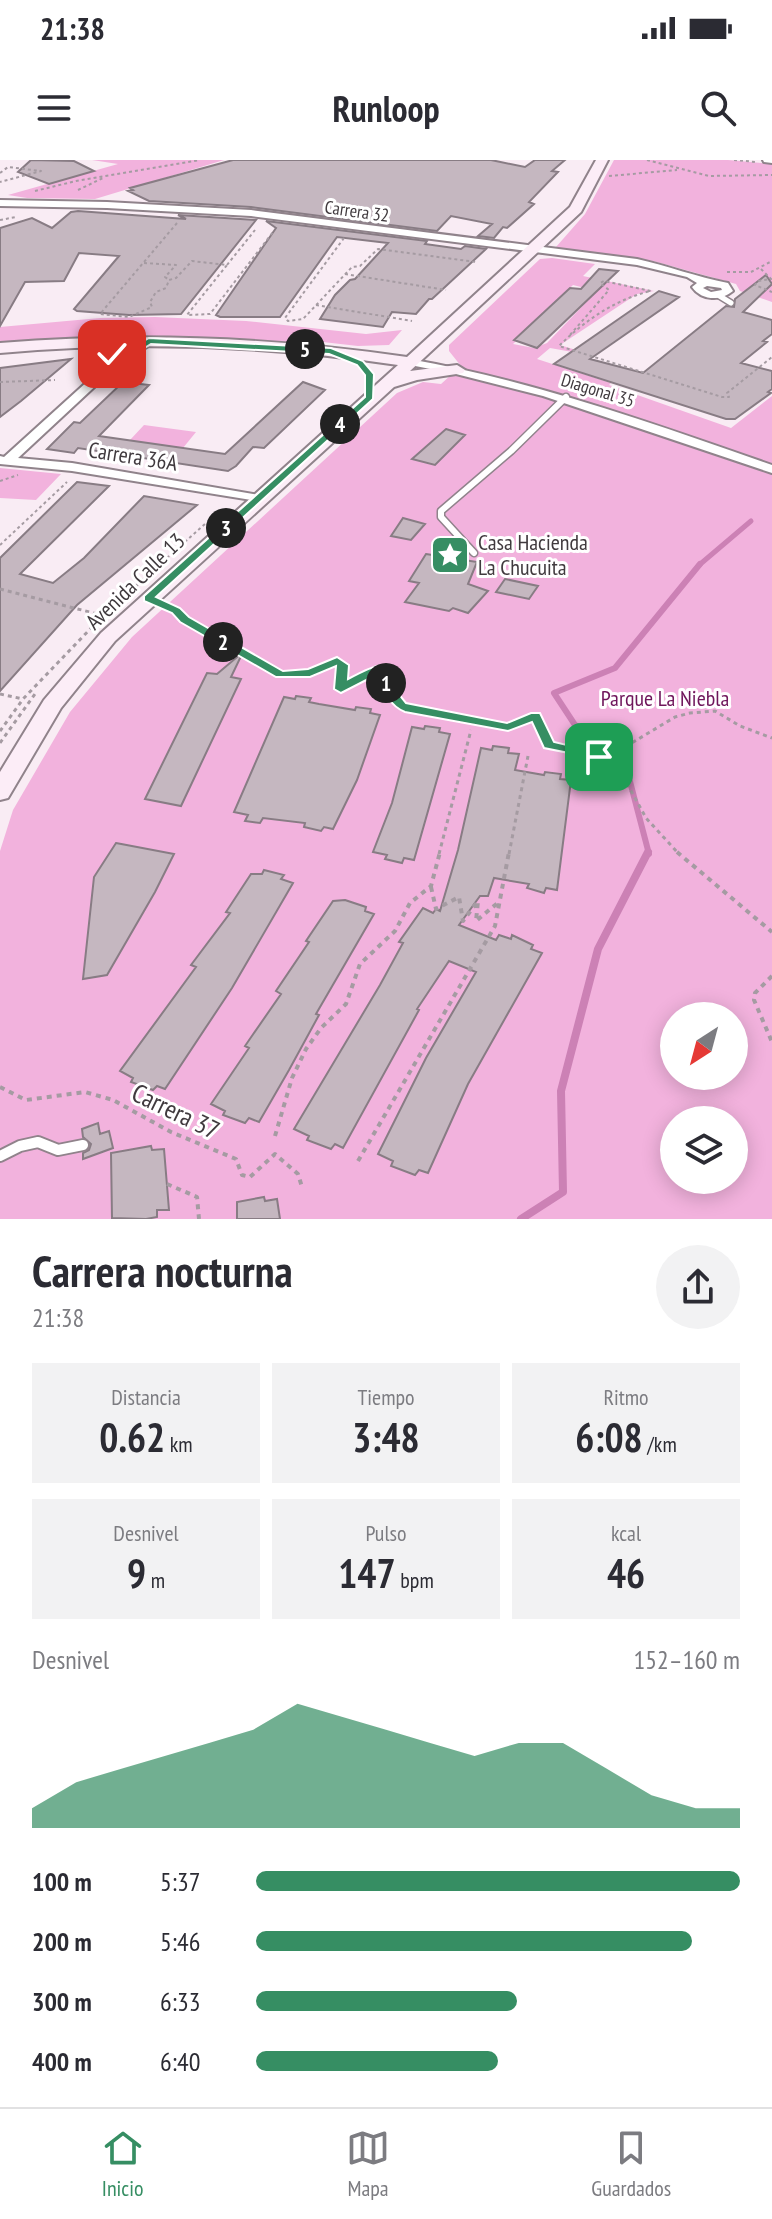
<!DOCTYPE html>
<html lang="es">
<meta charset="utf-8">
<style>
body{margin:0;font-family:"PT Sans Narrow",sans-serif;background:#f2f2f3;color:#2b2b33;height:100vh;display:flex;flex-direction:column;font-size:30px;white-space:nowrap}
*{box-sizing:border-box;margin:0}
p{font-size:26px;color:#7c7c81}
.icon{flex:none;width:44px;height:44px;fill:none;stroke:currentColor;stroke-width:2;stroke-linecap:round;stroke-linejoin:round}
.map{position:relative;height:1059px;overflow:hidden}
.panel{display:flex;flex-direction:column;background:#fff;flex:1}
.panel>*{flex:none}
.needle{width:52px;rotate:216deg}
.buttons{position:absolute;left:660px;top:842px;display:grid;gap:16px}
.buttons a{display:grid;place-items:center;width:88px;height:88px;border-radius:50%;background:#fff;box-shadow:0 4px 20px #0003;font-size:40px}
.pin{position:absolute;display:grid;place-items:center;width:68px;height:68px;color:#fff;margin:-34px;border-radius:16px;box-shadow:0 4px 12px #0006}
.km{position:absolute;width:40px;height:40px;margin:-20px;border-radius:50%;background:#222;color:#fff;font-size:22px;line-height:40px;text-align:center}
.round{display:grid;place-items:center;flex:none;width:84px;height:84px;border-radius:42px;background:#f2f2f3}
.overview{display:flex;align-items:center;justify-content:space-between;height:136px;padding:0 32px}
h1{font-size:44px;font-weight:800;line-height:60px}
.stats{display:grid;grid-template-columns:repeat(3,1fr);gap:12px;height:136px;padding:8px 32px}
.stats div{display:grid;align-content:center;border-radius:0px;background:#f2f2f3;text-align:center}
.stats b{font-size:40px;font-weight:800}
.stats small{font-size:22px;font-weight:400}
.stats p{font-size:22px}
.chart{height:224px;padding:16px 32px}
.chart p{display:flex;justify-content:space-between}
.chart svg{width:100%;height:144px;margin-top:8px;fill:#368e63;opacity:.7}
ul{padding:0 32px;list-style:none;font-size:26px}
li{display:grid;grid-template-columns:128px 96px 1fr;align-items:center;height:60px}
li i{height:20px;border-radius:10px;background:#368e63}
.status{display:flex;justify-content:space-between;align-items:center;height:56px;padding:0 40px;background:#fff;direction:ltr}
.status svg{height:22px;fill:currentColor}
header{display:flex;justify-content:space-between;align-items:center;height:104px;padding:0 32px;background:#fff;font-size:36px;font-weight:800}
.menu{display:flex;justify-content:space-around;align-items:center;height:112px;border-top:2px solid #e1e1e2;background:#fff;font-size:22px;color:#7c7c81}
.menu a{display:grid;justify-items:center;gap:4px}
.menu .on{color:#368e63}
.map>svg:first-child{display:block}
.green{fill:#f2b2dd;fill-rule:evenodd}
.lines{fill:none;stroke-linecap:round;stroke-linejoin:round}
.stream-far2{stroke:#cc81b5;stroke-width:5}
.stream-far1{stroke:#cc81b5;stroke-width:6}
.stream{stroke:#cc81b5;stroke-width:8}
.building{fill:#c5b7c0;stroke:#887c84;stroke-width:2}
.service-far2-casing{stroke:#90838b;stroke-width:8}
.service-far1-casing{stroke:#90838b;stroke-width:9}
.service-casing{stroke:#90838b;stroke-width:14}
.minor-casing{stroke:#90838b;stroke-width:4}
.secondary-casing{stroke:#90838b;stroke-width:4}
.path-far2{stroke:#a59ba2;stroke-width:2;stroke-dasharray:3 3;stroke-linecap:butt}
.path-far1{stroke:#a59ba2;stroke-width:3;stroke-dasharray:4 4;stroke-linecap:butt}
.path{stroke:#a59ba2;stroke-width:4;stroke-dasharray:5 5;stroke-linecap:butt}
.service-far2{stroke:#fff;stroke-width:5}
.service-far1{stroke:#fff;stroke-width:6}
.service{stroke:#fff;stroke-width:10}
.minor{fill:#fff;fill-rule:evenodd}
.secondary{fill:#fcedf7;fill-rule:evenodd}
.route{fill:#368e63;stroke:#fff;stroke-width:2}
.labels{text-anchor:middle;dominant-baseline:central;stroke-width:6;stroke-linejoin:round;paint-order:stroke}
.far-street-label{font-size:18px;fill:#403a3e;stroke:#fff}
.street-label{font-size:22px;fill:#403a3e;stroke:#fff}
.poi-label{font-size:22px;fill:#403a3e;stroke:#fff;text-anchor:start}
.park-label{font-size:22px;fill:#6f165b;stroke:#fff}
.near-street-label{font-size:26px;fill:#403a3e;stroke:#fff}
</style>
<div class="status"><b>21:38</b><svg viewBox="0 0 49 12"><path d="M0 12V9h3v3zM5 12V6h3v6zM10 12V3h3v9zM15 12V0h3v12zM26 1h20v11H26zM47 4h2v5h-2z"/></svg></div>
<header><svg class="icon" aria-label="menu" viewBox="0 0 24 24"><path d="M4 6h16M4 12h16M4 18h16"/></svg>Runloop<svg class="icon" aria-label="search" viewBox="0 0 24 24"><circle cx="10" cy="10" r="6"/><path d="M15 15l6 6"/></svg></header>
<div class="map">
<svg width="772" height="1059" viewBox="0 0 772 1059">
<rect width="100%" height="100%" fill="#f9ecf4"/>
<path class="green" d="M92,0h132l-129,39 -68,-1 -19,-3 110,-31z
M614,0h114l44,4v138l-32,-11 -4,-7 -83,-23 -88,-10 -9,-4 29,-33z
M552,98l43,6 -12,12 71,15 -17,3 -77,51 35,11 -45,-8 -13,11 74,24 -2,2 122,43 41,-32v823h-772v-368l13,-41 57,-98 62,-75 265,-244 26,-11 18,2 20,-18 -12,-15v-6l91,-86zM573,125l24,6 -50,52 -13,5 -21,-4zM674,856h60v60h-60zM674,960h60v60h-60z
M155,157l91,4 120,13 36,-4 -13,15 -31,1 -44,-5 -5,4 -143,-9 -166,7v-16l100,-9z
M144,265l52,7 -13,16 -53,-8z
M0,308l61,6 -25,26 -36,-2z"/>
<g class="lines">
<path class="stream-far2" d="M698,406l53,-45"/>
<path class="stream-far1" d="M649,694l-27,-103 -47,-26 -21,-32 61,-25 85,-104"/>
<path class="stream" d="M521,1059l42,-27 -2,-101 37,-142 50,-97"/>
</g>
<path class="building" d="M31,0l43,1 20,10 -45,13 -31,-12z
M233,0h258l34,7 10,-7h30l-13,11 6,1 -29,30 5,2 -27,24 -4,-1 -9,11 -16,-2 14,-12 -41,-8 -14,15 -186,-24 -102,-6 -21,-10 5,-1 -3,-2z
M78,51l108,8 -8,-4 78,5 -75,94 -52,1 -52,-4 -3,-2 45,-53 -40,-3 -15,28 -39,1 -25,44v-98l32,-10 20,10 19,-16z
M266,61l161,20 -2,3 36,5 4,-3 21,3 -54,50h-3l-13,15 -24,-2 -9,15 -63,-8 15,-24 15,-15 5,-1 33,-36 -51,-6 -57,80h-60l-4,-2 60,-87z
M599,109l19,2 -81,77 -23,-8 56,-52 11,1z
M766,115l6,9 -29,28 29,8v14l-9,7 4,1 -26,21 31,8v18l-4,3 3,1 -36,26h-9l-172,-55 105,-73 20,6 -89,62 53,14 83,-67 8,1 1,-8z
M71,199l-50,42 -21,16v-49z
M123,222l26,3 -50,51 126,18 78,-72 22,8 -61,58 -11,-1 -17,19 -8,5 -150,-23 -4,5 -27,-4 27,-27 6,1z
M446,269l19,6 -30,30 -23,-6z
M77,322l32,4 -89,88 33,9 31,-25 60,-62 53,9 -120,100 -77,86v-133z
M403,358l22,6 -14,16 -20,-4z
M426,394l51,8 -9,22 20,7 -20,22 -15,-5 -4,3 -44,-9 14,-19 -10,-2z
M505,419l33,7 -9,13 -33,-7z
M243,492l-12,25 10,2 -60,127 -36,-7 62,-126 10,1z
M296,536l15,2 -2,4 10,2 36,6 1,-3 15,2 -1,4 10,2 -23,65 -24,49 -9,-2 -3,4 -17,-4 1,-4 -42,-5 -3,5 -15,-2 3,-6 -14,-3 50,-115 11,2z
M425,566l15,2 -1,4 11,2 -36,126 -10,-2 -2,5 -17,-4 2,-4 -14,-3 19,-49 20,-76 12,2z
M493,586l16,2 -1,5 11,1 -4,16 29,5 1,-3 16,2 -1,5 11,1 -14,110 -11,-2 -2,5 -17,-5 2,-4 -35,-6 -6,18h-8l-21,29 37,15 3,-5 12,4 1,-4 21,10 -2,4 11,4 -74,131 -40,89 -9,-3 -4,5 -24,-9 2,-5 -15,-7 48,-96 50,-86 -27,-11 -32,48 2,1 -76,138 -8,-4 -4,5 -24,-9 2,-4 -15,-7 86,-144 23,-42 -4,-1 24,-34 10,5 3,-4 4,2 18,-61 23,-102 11,2z
M116,683l58,11 -19,38 -48,83 -24,4 11,-102z
M264,710l20,5 -3,4 12,4 -61,105 -67,101 -8,-3 -4,4 -22,-8 2,-4 -13,-7 76,-104 -5,-2 39,-52 -4,-1 25,-38h11z
M345,740l21,7 -1,4 9,3 -58,100 3,1 -30,55 -30,52 -10,-4 -4,5 -22,-8 2,-4 -14,-7 38,-56 -4,-2 36,-52 -5,-3 33,-49 -3,-1 27,-40z
M98,963l2,11 9,-3 4,17 -30,11v-6l6,-3 2,-6 -8,-7 -1,-8z
M151,986l1,4 12,-1 5,61h-12v7l-11,2 -34,-1 -1,-65z
M264,1037l1,4 12,-2 3,20h-43v-17z"/>
<g class="lines">
<g class="service-far2-casing">
<path id="service-far2" d="M718,135l13,8"/>
</g>
<g class="service-far1-casing">
<path id="service-far1" d="M474,393l-33,-36v-6l70,-60 55,-54"/>
</g>
<g class="service-casing">
<path id="service" d="M0,996l20,-10 18,-4 20,8 25,-5"/>
</g>
<g class="minor-casing">
<path id="minor" d="M763,0h9v3l-8,-1z
M0,40l107,2 144,8 386,49c31,7 60,18 91,24l5,8c-12,10 -31,10 -41,-4l5,-4 -10,-6 -50,-12 -386,-49 -144,-8 -107,-2zM707,126l14,2 1,2 -11,2 -8,-4z
M149,178l6,3 -2,2 -35,22 -100,93 54,5 187,32 5,1v6l-192,-31 -72,-7v-8l4,1 106,-96z
M409,199c125,22 243,64 363,106v8l-229,-77 -87,-22 -51,-10v-4z"/>
</g>
<g class="secondary-casing">
<path id="secondary" d="M596,0h12l-27,52 -171,159 47,-6 8,5 -2,3 -46,7 -23,7 -279,254 -54,67 -53,90 -8,2v-28l44,-72 57,-67 297,-268c-133,-20 -264,-24 -398,-12v-10c137,-11 271,-6 407,14l163,-150z"/>
</g>
<path class="path-far2" d="M647,0l62,16 63,-1
M734,0l22,2
M0,13l8,-6 33,4 -41,11
M609,16l68,-6
M78,30l25,-12
M35,31l41,-10 124,-21
M0,60l16,-3
M177,63l-77,91 29,3 23,-10 -2,-5 6,-10 10,-4 3,-8 7,-2 16,-17 35,4 -40,50 23,-1 63,-82
M344,78l-59,80 3,3 15,-2 49,-52 8,-1 18,-17 98,13
M144,103l32,2 -11,12 4,3
M227,105l28,-35
M761,109l10,10 -13,2 -3,4 17,7
M727,112h24l21,-11
M345,114l101,16
M316,145l96,16
M570,175l39,-45 -9,-7 4,-2 47,10c-35,8 -67,30 -92,55l163,51h7l-2,-4 45,-36
M0,222l55,-2
M0,321l18,-6
M0,385l67,-63
M158,406l48,-43"/>
<path class="path-far1" d="M0,429l105,27
M166,445c16,13 102,68 118,70 20,2 36,-7 53,-15l6,5 -2,24 38,-21 4,1 9,26 18,14 98,18 28,-11 13,29 61,17 9,7 27,49 33,36
M105,454l55,-50
M0,534l23,5
M0,571l23,-32 71,-74
M0,583l35,-49
M605,599l70,-42 15,-4 25,-2 25,15 32,12
M439,694l32,-124
M509,694l19,-98"/>
<path class="path" d="M677,692l95,80
M431,727l5,22 23,-12 4,24 15,-20 -2,20 24,-20
M772,816l-17,17 -1,7 18,42
M0,927l26,13 59,-8 28,8 58,32 65,27 6,16 8,2 25,-23 23,20 4,13
M275,976l17,-58 14,-29 15,-21 25,-24 14,-40 35,-33 15,-28 21,-17 9,-34
M358,1001l137,-235 14,-74
M167,1024l30,13 2,22"/>
<use href="#service-far2" class="service-far2"/>
<use href="#service-far1" class="service-far1"/>
<use href="#service" class="service"/>
<use href="#minor" class="minor"/>
<use href="#secondary" class="secondary"/>
</g>
<path class="route" d="M149,178l182,10 32,13 11,13 -1,25 -217,198 24,11 9,9 94,54 25,-2 29,-12 12,8 -1,14c54,-29 30,-7 58,24l101,20 24,-10h9l14,29 50,12v6l-60,-12 -12,-26 -24,9 -103,-19c-17,-7 -21,-22 -27,-38l-37,19 -7,-4 2,-23 -26,11h-34l-96,-55 -8,-9 -28,-12v-5l221,-199v-22l-8,-10 -28,-11 -178,-10 -34,21 -8,-2v-11h6l2,4z"/>
<defs>
<g id="sight-square" transform="scale(2)"><rect x="-9" y="-9" width="18" height="18" rx="4" fill="#368e63" stroke="#fff"/><path d="M0-6L1.8-2.2L6-1.7L2.9 1.2L3.7 5.4L0 3.3L-3.7 5.4L-2.9 1.2L-6-1.7L-1.8-2.2Z" fill="#fff"/></g>
</defs>
<g fill-rule="evenodd">
<use href="#sight-square" x="450" y="395"/>
</g>
<g class="labels">
<g class="far-street-label">
<text transform="translate(357 51) rotate(8)">Carrera 32</text>
<text transform="translate(598 230) rotate(17)">Diagonal 35</text>
</g>
<g class="street-label">
<text transform="translate(133 296) rotate(9)">Carrera 36A</text>
<text transform="translate(135 421) rotate(-44)">Avenida Calle 13</text>
</g>
<g class="poi-label">
<text x="478" y="382">Casa Hacienda<tspan x="478" dy="25">La Chucuita</tspan></text>
</g>
<g class="park-label">
<text x="665" y="538">Parque La Niebla</text>
</g>
<g class="near-street-label">
<text transform="translate(176 951) rotate(26)">Carrera 37</text>
</g>
</g>
</svg>
<div class="buttons">
<a><svg class="needle" viewBox="-14 -14 28 28"><path d="M0-13l5 13h-10z" fill="#e53935"/><path d="M0 13l5-13h-10z" fill="#7c7c81"/></svg></a>
<a><svg class="icon" aria-label="layers" viewBox="0 0 24 24"><path d="M12 4l9 5-9 5-9-5zM3 14l9 5 9-5"/></svg></a>
</div>
<div class="pin" style="left:599px;top:597px;background:#1e9e55"><svg class="icon" aria-label="arrive" viewBox="0 0 24 24"><path d="M6 21V4h12l-3 4 3 4H6"/></svg></div>
<div class="pin" style="left:112px;top:194px;background:#d93025"><svg class="icon" aria-label="check" viewBox="0 0 24 24"><path d="M5 12l5 5 9-10"/></svg></div>
<b class="km" style="left:386px;top:523px">1</b>
<b class="km" style="left:223px;top:482px">2</b>
<b class="km" style="left:226px;top:368px">3</b>
<b class="km" style="left:340px;top:264px">4</b>
<b class="km" style="left:305px;top:189px">5</b>
</div>
<section class="panel">
<div class="overview"><div><h1>Carrera nocturna</h1><p>21:38</p></div><a class="round"><svg class="icon" aria-label="share" viewBox="0 0 24 24"><path d="M12 15V3M7 8l5-5 5 5M5 13v7h14v-7"/></svg></a></div>
<div class="stats">
<div><p>Distancia</p><b>0.62<small> km</small></b></div>
<div><p>Tiempo</p><b>3:48</b></div>
<div><p>Ritmo</p><b>6:08<small> /km</small></b></div>
</div>
<div class="stats">
<div><p>Desnivel</p><b>9<small> m</small></b></div>
<div><p>Pulso</p><b>147<small> bpm</small></b></div>
<div><p>kcal</p><b>46</b></div>
</div>
<div class="chart"><p><span>Desnivel</span>152–160 m</p>
<svg viewBox="0 0 160 44" preserveAspectRatio="none"><path d="M0 44V38L10 30L20 26L30 22L40 18L50 14L60 6L70 10L80 14L90 18L100 22L110 18L120 18L130 26L140 34L150 38L160 38V44z"/></svg>
</div>
<ul>
<li><b>100 m</b>5:37<i style="width:100%"></i></li>
<li><b>200 m</b>5:46<i style="width:90%"></i></li>
<li><b>300 m</b>6:33<i style="width:54%"></i></li>
<li><b>400 m</b>6:40<i style="width:50%"></i></li>
</ul>
</section>
<nav class="menu">
<a class="on"><svg class="icon" aria-label="home" viewBox="0 0 24 24"><path d="M3 11l9-7 9 7M6 9v11h12V9"/></svg>Inicio</a>
<a><svg class="icon" aria-label="map" viewBox="0 0 24 24"><path d="M3 6l6-2 6 2 6-2v14l-6 2-6-2-6 2zM9 4v14M15 6v14"/></svg>Mapa</a>
<a><svg class="icon" aria-label="saved" viewBox="0 0 24 24"><path d="M7 4h10v16l-5-4-5 4z"/></svg>Guardados</a>
</nav>
